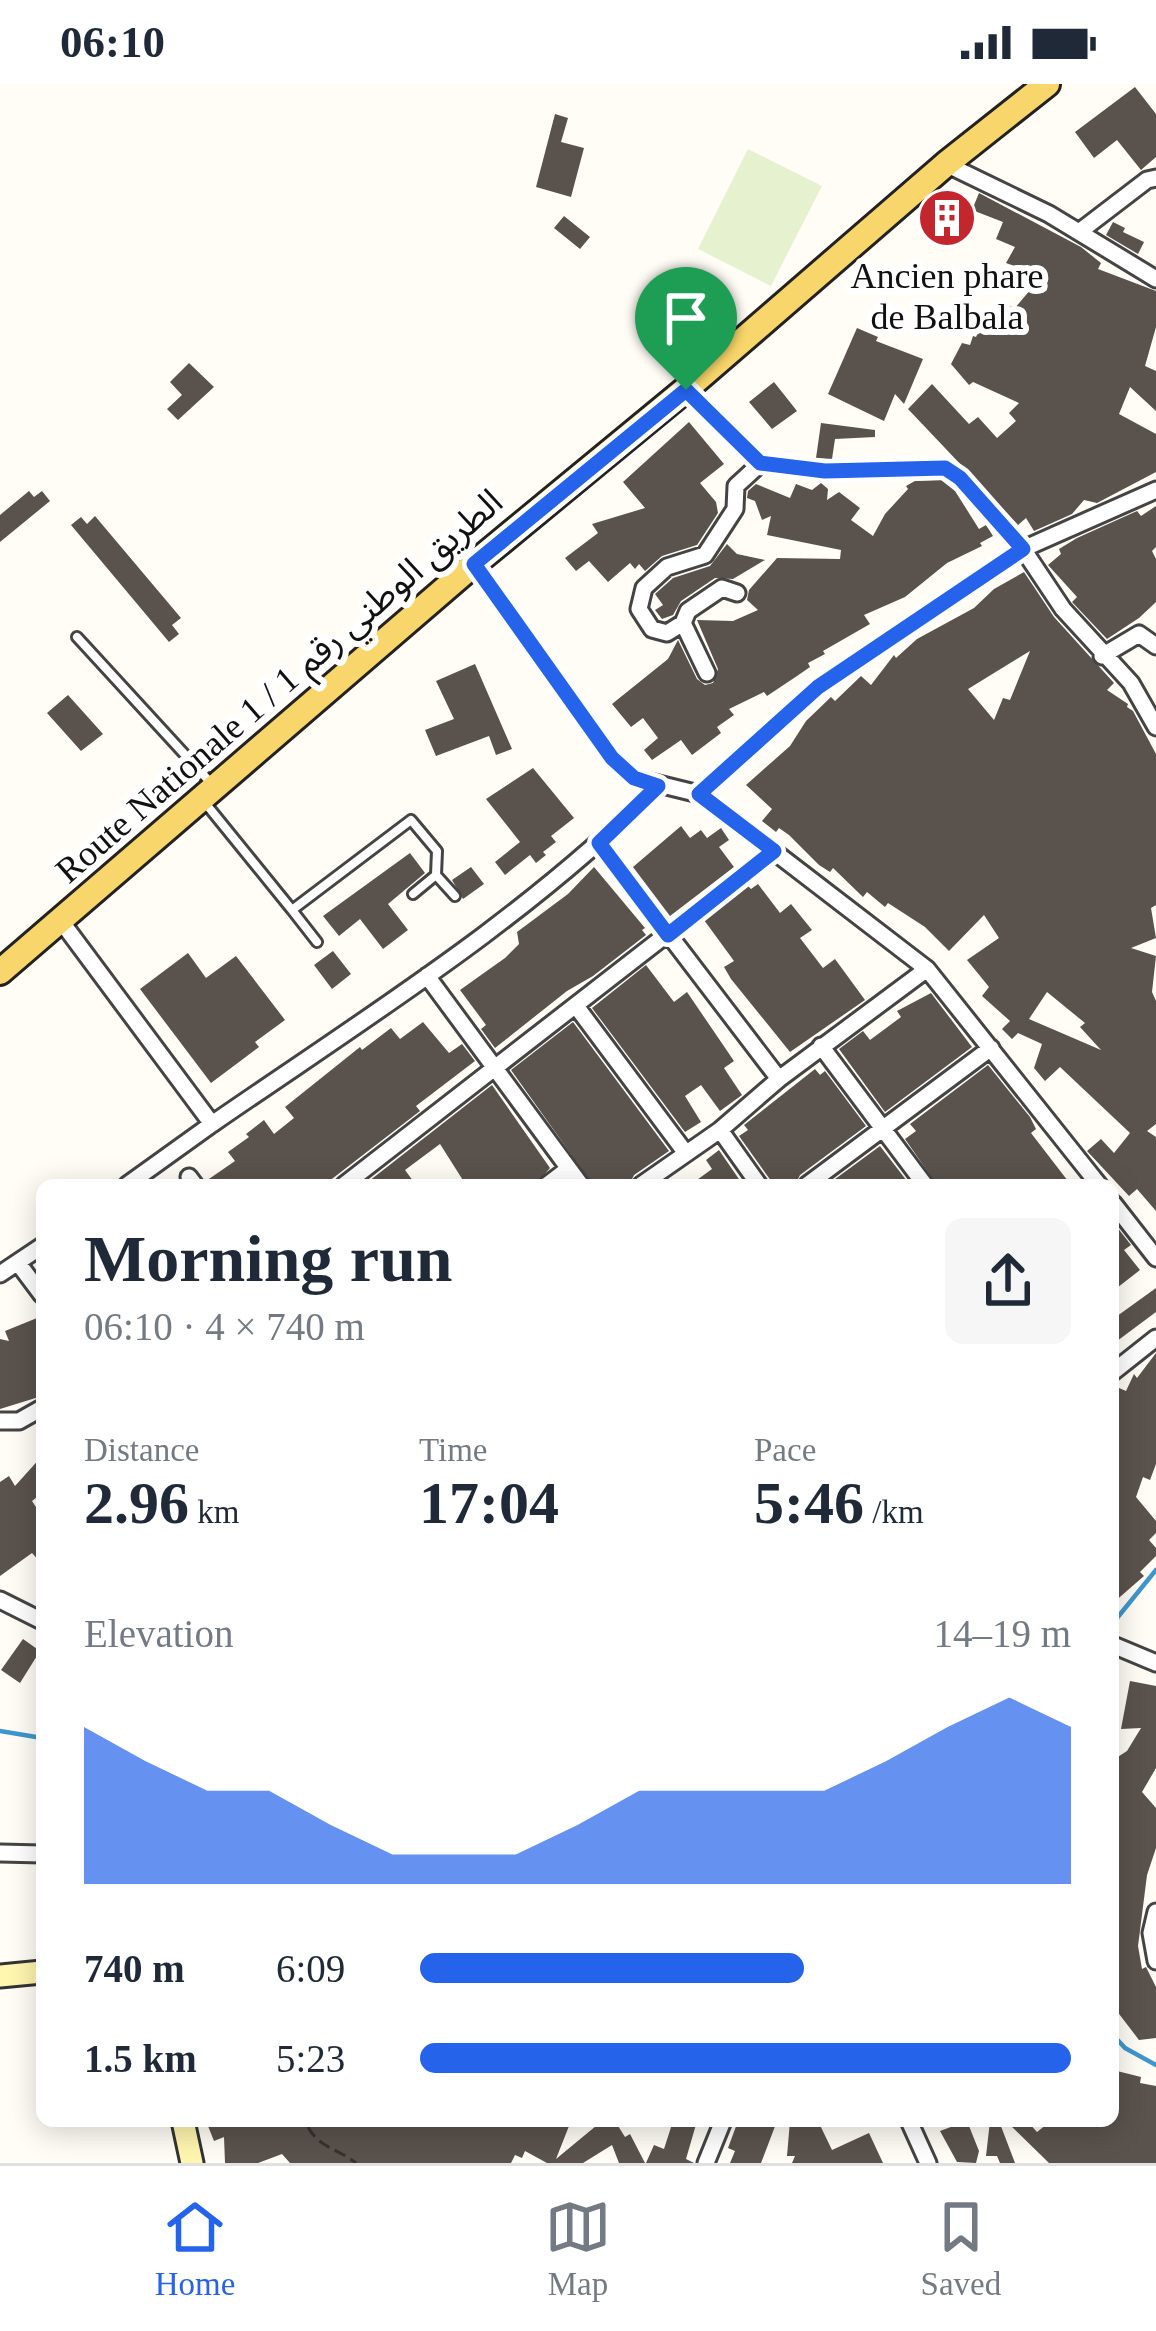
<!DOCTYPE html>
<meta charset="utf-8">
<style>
body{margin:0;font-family:"Times New Roman","Noto Sans Arabic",serif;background:#f6f6f7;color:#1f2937;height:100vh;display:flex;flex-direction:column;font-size:45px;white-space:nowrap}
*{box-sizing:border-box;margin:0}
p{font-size:39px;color:#747a83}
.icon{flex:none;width:66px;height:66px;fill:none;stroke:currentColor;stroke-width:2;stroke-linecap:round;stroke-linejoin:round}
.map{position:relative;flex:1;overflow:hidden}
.panel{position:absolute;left:36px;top:1095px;width:1083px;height:948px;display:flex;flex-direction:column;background:#fff;border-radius:18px;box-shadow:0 6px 30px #0003}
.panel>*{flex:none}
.pin{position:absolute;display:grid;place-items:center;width:102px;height:102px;color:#fff;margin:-123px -51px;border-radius:50% 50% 50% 0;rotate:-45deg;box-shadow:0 0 12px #0007}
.pin .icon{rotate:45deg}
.round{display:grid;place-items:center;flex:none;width:126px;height:126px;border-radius:18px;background:#f6f6f7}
.summary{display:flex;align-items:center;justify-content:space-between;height:204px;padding:0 48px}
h1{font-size:66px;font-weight:800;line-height:90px}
.stats{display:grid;grid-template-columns:repeat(3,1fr);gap:18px;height:204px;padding:12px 48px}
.stats div{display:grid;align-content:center}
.stats b{font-size:60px;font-weight:800}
.stats small{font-size:33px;font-weight:400}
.stats p{font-size:33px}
.chart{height:336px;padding:24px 48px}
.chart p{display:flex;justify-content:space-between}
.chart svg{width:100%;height:216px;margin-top:12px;fill:#2563eb;opacity:.7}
ul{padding:0 48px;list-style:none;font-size:39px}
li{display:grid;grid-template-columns:192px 144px 1fr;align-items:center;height:90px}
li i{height:30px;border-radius:15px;background:#2563eb}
.status{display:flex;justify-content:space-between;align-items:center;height:84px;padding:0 60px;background:#fff;direction:ltr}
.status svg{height:33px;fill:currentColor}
.tabs{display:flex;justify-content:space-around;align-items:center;height:168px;border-top:3px solid #e0e1e3;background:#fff;font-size:33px;color:#747a83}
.tabs a{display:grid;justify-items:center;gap:6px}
.tabs .selected{color:#2563eb}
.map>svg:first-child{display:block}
.pitch{fill:#e6f2cf}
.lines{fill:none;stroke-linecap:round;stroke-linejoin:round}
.stream{stroke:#3f96cf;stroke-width:4.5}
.building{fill:#5a524d;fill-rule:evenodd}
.lane-casing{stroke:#444;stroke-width:14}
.street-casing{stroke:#444;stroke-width:21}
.secondary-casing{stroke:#333;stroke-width:27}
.primary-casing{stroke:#222;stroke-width:30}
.path{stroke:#333;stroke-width:3;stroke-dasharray:12 6;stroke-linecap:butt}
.lane{stroke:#fff;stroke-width:8}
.street{stroke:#fff;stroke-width:15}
.secondary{stroke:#fff6b0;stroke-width:21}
.primary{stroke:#f9d66b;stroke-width:24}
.route-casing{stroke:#fff;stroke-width:24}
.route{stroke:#2563eb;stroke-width:15}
.labels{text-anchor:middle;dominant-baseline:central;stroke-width:12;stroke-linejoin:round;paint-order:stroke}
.poi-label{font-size:36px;fill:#111;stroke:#fff}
.street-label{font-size:36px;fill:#111;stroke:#fff}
</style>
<div class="status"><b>06:10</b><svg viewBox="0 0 49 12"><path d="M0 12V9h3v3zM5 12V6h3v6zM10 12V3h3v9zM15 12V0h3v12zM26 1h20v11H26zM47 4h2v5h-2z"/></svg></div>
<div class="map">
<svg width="1156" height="2079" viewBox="0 0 1156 2079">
<rect width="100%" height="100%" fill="#fffdf5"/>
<path class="pitch" d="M748,65l74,37 -51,100 -73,-37z"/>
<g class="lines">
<path class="stream" d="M1113,1539l43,-53
M0,1647l42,7
M1113,1951l12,13 31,17"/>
</g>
<path class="building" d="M1135,3l21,27v43l-15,13 -24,-30 -23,18 -19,-26z
M555,30l13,4 -7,24 23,6 -13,49 -35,-10z
M979,109l102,54 20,16 -3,6 58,22v36l-11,39 11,5v40l-26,-24 -11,27 37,20v38l-59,31 -13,-3 -12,14 -38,17 -8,-13 -8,7 -110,-116 24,-25 37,40 9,-7 19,21 19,-17 -7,-8 10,-10 -46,-21 -4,3 -18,-21 11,-21 8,2 3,-9 3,1 10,-21 7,3 6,-17 16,6 27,-32 -36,-13 9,-16 -19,-8 7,-17 -31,-12z
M941,121l21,8 -8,19 -21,-8z
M564,132l26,21 -10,12 -26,-21z
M1113,138l12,6 -2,4 21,10 -6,12 -32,-19z
M857,244l21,9 -2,4 47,18 -19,45 -9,-10 -11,27 -56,-27z
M189,279l25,24 -36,33 -11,-11 15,-14 -12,-13z
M774,298l23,29 -25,18 -23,-27z
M689,338l35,42 -24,19 16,19 2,11 -21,32 -35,11 -17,15 -6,-7 -4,5 -5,-6 -22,19 -19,-21 -13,10 -11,-13 33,-25 -6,-9 53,-16 -22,-26z
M821,339l54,7v7l-40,2 -3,20 -16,-1z
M941,396l14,11 24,38 7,-4 7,11 -13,7 2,3 -35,17 -42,34 -41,18 6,9 -47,27 2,3 -17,9 2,4 -13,9 -30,20 -3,-4 -35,17 5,6 -17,12 4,6 -29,22 -11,-15 -29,20 -8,-10 14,-12 -15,-20 -12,9 -19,-23 56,-45 10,-19 19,39 8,6 8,-2 5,-14 -21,-49 36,1 25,-11 -11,-10 2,-10 28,-32 63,1 1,-9 -74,-15 4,-19 -9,4 -7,-19 -8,-3 1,-7 8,-7 34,14 6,-14 16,6 9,-7 7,6 -1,11 12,-8 21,16 -9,12 22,16 12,-22 23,-25 -2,-3 9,-5z
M29,407l5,6 8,-6 8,10 -50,41v-27z
M1156,422v41l-4,4 4,8v43l-17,16 -32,21 -35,-37 5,-5 -29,-32 13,-11 -2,-5 18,-11 60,-27 4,5z
M95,432l86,102 -9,7 7,9 -10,8 -98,-117 10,-8 6,7z
M727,460l10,10 28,6 -32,19 -18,-1 -34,23 -8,14 -11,4 -7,-9 8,-5 -8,-11 18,-16 37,-12z
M1024,488l30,45 60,66 -7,7 21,14 -1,3 6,4 23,43v151l-5,3 5,30 -25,10 25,8 -4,36 4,9v123l-9,7 9,6v74l-19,-22 -8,7 -42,-45 14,-12 13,14 16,-20 -70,-66 -15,14 -11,-13 8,-24 -24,-11 -6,6 -10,-10 8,-8 -28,-25 7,-9 -22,-27 32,-22 -15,-23 -35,36 -24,-24 -37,-24 -3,4 -18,-15 -4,5 -30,-29 -3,4 -11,-7 -30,-30 -10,-7 -3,4 -14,-11 10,-12 -26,-24 44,-39 16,-25 25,-24 4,4 26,-25 10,9 23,-30 2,3 21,-19 57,-31 20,-19zM1030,567l-20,49 -7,-2 -9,22 -26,-31zM1047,908l38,31 -5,4 21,23 -72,-31z
M475,580l37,85 -16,6 -7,-19 -53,20 -11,-26 29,-11 -18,-38z
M68,611l35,39 -22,17 -34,-38z
M533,684l41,50 -23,18 5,6 -13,10 3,3 -10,8 -6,-8 -25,20 -10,-13 25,-20 -34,-43z
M681,742l9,12 11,-8 6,8 14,-10 8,12 -10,7 15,20 -64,49 -37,-49z
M410,769l15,20 -37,31 20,26 -25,19 -23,-30 -21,17 -16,-20z
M471,783l13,17 -21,15 -11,-19z
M594,783l51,61 -3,2 4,5 -53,41 -26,15 -72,57 -14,-19 5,-4 -26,-35 45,-32 14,-14 -2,-12 51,-38z
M758,800l22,29 11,-9 21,26 -12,8 23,30 12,-9 30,41 -75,52 -59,-73 -7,-12 10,-6 -30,-41 44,-34 3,3z
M333,867l18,23 -19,15 -18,-24z
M188,869l18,25 30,-22 49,64 -30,22 4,5 -48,36 -71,-94z
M646,881l28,37 13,-10 47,69 -10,7 18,27 -22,16 -19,-26 -16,11 16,26 -16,10 -93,-124z
M931,909l41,54 -87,65 -46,-63 24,-18 7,9 31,-23 -4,-6z
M423,938l26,31 13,-9 13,17 -59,45 4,5 -83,64 -13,10h-117l-1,-4 29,-20 -7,-9 21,-15 -3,-3 18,-14 10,14 20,-16 -9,-11 75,-60 2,3 29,-22 9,11z
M573,938l96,129 -35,24 -5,10h-36l-82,-115z
M988,981l42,52 6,12 -5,4 40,52h-134l-32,-46 11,-8 -6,-7z
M815,985l5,6 5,-4 41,55 -66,49 -5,10h-21l-35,-49 9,-6 -4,-5z
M492,1001l58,83 -15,17h-69l-26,-41 -35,26 11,15h-52z
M880,1062l30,39h-83z
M719,1066l24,35h-53l22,-16 -6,-9z
M1113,1138l18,23 -7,5 16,20 -27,21z
M1156,1204v24l-43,32v-25z
M42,1232v80l-42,13v-70l9,2 -4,-10z
M1156,1269v111l-6,16 -7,-3 -7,20 20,24v12l-7,7 7,8v8l-16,16 4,4 -31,27v-56l5,-5 -5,-6v-102l5,-12 -5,-2v-17l6,-15 7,3 8,-17 3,4z
M42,1372v37l-10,8 10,15v48l-10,-11 -32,23v-94l9,-6 6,10z
M23,1555l17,12 -20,32 -19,-13z
M1130,1597l26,5v82l-14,24 14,16v40l-9,27 -9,71 4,23 4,-2 10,20v51l-17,2 -26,-34v-75l6,-50 -6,-2v-119l14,-9 14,-23 -20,1z
M1113,1986l28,7 -1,6 16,3v77h-107l-43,-42h21l10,11 14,-11h62z
M206,2037h44l5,5 21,-5h281l12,5 -13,33 46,-38 4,5 9,-5 10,16 5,-3 15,29h-26l-7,-18 -29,18h-36l-22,-12 -3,7 -7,-3 -4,8h-221l-8,-9 -24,9h-33l-1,-26 -10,4z
M673,2037h24l-11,38 8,4h-48l8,-18 10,4z
M738,2037h39l-16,42h-31l5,-12 -7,-3z
M790,2037h28l14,29 37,-17 14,30h-91l3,-7h-8z
M967,2037l12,30 -3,12 -19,-1 -17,-31z
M990,2037h9l16,42h-15l-3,-7h-11z"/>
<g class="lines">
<g class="lane-casing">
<path id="lane" d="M77,553l133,145
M206,720l86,106
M413,810l23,-19 19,21
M317,858l-25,-32 119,-90 26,31 -1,24"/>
</g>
<g class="street-casing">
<path id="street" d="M946,80l103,50 107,65
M1079,148l68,-52 9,-2
M685,306l76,73 64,8 120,-3 15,10 63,71 40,60 68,74 25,44
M474,480l138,194 22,20 65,16 228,175 172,216
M683,539l5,-12 34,-23 15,5
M1102,572l37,-22 17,12
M707,589l-24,-50 -16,10 -15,-4 -13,-20 5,-21 23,-21 38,-12 30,-46 1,-23 25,-23
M699,710l119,-107 96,-65 109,-73 133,-59
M599,759l180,236
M61,837l151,203c152,-105 315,-206 446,-338
M427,892l154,209
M576,922l109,146
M821,962l104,139
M720,1046l39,55
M189,1093l6,8
M127,1101l85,-61
M344,1101l430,-334
M547,1101l21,-16
M641,1101l79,-55 59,-51 148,-110
M807,1101l184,-137
M1113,1119l43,55
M18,1179l24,32
M0,1190l42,-28
M1113,1288l43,-34
M0,1337h19l23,-13
M0,1516l42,21
M1113,1561l43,18
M0,1769l42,1
M1156,1828l-5,21 5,28
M909,2037l19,42
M706,2079l17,-42"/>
</g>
<g class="secondary-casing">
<path id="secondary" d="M0,1892l42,-4
M183,2037l9,42"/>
</g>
<g class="primary-casing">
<path id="primary" d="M0,888l474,-408 211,-174 261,-226 101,-80"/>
</g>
<path class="path" d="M308,2043c11,21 31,22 48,36"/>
<use href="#lane" class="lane"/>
<use href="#street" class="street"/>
<use href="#secondary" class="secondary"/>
<use href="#primary" class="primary"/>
</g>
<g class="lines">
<g class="route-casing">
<path id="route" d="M686,306l74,73 65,8 120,-3 15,10 63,71 -205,138 -119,107 75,57 -106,84 -69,-92 59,-57 -24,-8 -22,-20 -138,-194z"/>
</g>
<use href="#route" class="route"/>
</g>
<defs>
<g id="building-disc" transform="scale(3)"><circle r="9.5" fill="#c4262e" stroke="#fff"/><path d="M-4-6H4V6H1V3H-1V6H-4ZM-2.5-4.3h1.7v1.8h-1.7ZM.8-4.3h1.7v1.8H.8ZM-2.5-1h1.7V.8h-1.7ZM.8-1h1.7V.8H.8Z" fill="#fff"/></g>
</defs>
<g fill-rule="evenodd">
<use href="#building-disc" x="947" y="134"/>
</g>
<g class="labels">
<g class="poi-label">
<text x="947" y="192">Ancien phare<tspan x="947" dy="41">de Balbala</tspan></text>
</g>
<g class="street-label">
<text transform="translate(279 602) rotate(-41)">Route Nationale 1 / الطريق الوطني رقم 1</text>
</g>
</g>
</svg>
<div class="pin" style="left:686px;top:306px;background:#1e9e55"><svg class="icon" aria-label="arrive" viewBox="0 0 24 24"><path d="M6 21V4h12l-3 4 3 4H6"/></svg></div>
<section class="panel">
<div class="summary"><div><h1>Morning run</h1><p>06:10 · 4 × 740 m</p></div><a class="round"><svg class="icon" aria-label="share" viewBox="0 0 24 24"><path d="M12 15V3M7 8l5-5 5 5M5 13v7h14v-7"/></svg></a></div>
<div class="stats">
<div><p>Distance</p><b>2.96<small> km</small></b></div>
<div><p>Time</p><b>17:04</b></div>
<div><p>Pace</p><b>5:46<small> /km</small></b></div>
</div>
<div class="chart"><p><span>Elevation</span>14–19 m</p>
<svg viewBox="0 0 160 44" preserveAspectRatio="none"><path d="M0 44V12L10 19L20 25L30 25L40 32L50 38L60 38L70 38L80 32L90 25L100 25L110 25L120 25L130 19L140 12L150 6L160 12V44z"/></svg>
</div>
<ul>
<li><b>740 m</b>6:09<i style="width:59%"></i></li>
<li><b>1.5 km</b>5:23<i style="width:100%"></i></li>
</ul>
</section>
</div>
<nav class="tabs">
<a class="selected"><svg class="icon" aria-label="home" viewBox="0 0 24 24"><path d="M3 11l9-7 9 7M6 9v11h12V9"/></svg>Home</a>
<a><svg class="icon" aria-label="map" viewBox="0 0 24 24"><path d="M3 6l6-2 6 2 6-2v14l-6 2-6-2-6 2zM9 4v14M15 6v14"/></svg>Map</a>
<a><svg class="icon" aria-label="saved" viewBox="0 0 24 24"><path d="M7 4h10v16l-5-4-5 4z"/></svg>Saved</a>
</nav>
